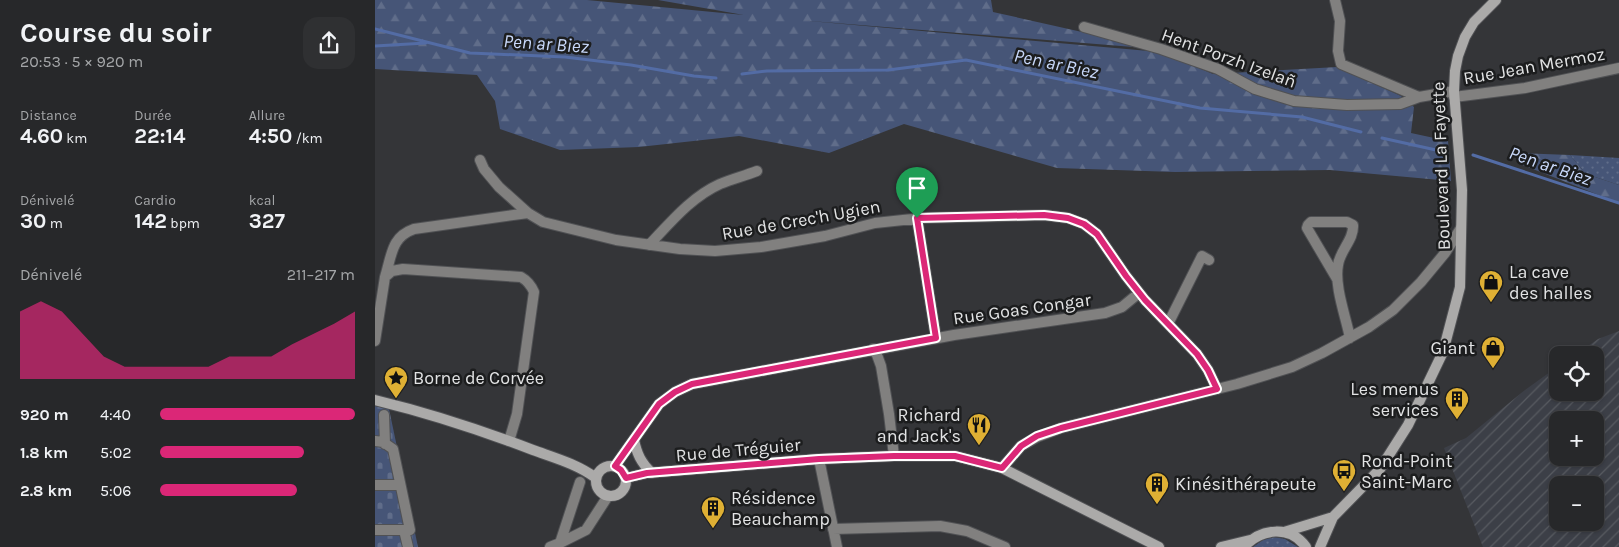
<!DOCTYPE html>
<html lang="fr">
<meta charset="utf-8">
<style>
body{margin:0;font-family:Karla,sans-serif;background:#2f3032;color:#f1f3f6;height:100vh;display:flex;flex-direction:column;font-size:19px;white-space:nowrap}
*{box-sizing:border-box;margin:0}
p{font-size:16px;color:#a4a6a8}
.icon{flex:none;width:28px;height:28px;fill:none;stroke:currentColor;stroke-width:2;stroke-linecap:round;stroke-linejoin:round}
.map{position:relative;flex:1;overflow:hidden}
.panel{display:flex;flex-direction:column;background:#27282a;width:375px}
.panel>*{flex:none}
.fabs{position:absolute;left:1174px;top:346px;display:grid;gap:10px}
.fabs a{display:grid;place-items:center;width:55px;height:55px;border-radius:10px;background:#27282a;box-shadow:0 1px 4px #0004,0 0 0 1px #434447;font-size:25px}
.pin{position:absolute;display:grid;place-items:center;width:42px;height:42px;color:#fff;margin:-51px -21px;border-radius:50% 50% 50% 0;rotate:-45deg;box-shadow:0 0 5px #0007}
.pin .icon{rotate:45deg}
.round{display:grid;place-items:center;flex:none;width:52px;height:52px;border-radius:15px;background:#2f3032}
.overview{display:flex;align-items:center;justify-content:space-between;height:85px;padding:0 20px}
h1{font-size:28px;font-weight:700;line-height:38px}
.figures{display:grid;grid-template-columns:repeat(3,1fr);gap:8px;height:85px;padding:5px 20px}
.figures div{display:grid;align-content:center}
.figures b{font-size:21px;font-weight:700}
.figures small{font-size:14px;font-weight:400}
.figures p{font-size:14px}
.chart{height:140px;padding:10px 20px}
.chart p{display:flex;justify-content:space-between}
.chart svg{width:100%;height:90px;margin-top:5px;fill:#db2777;opacity:.7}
ul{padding:0 20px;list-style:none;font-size:16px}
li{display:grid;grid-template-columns:80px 60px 1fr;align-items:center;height:38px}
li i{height:12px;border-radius:6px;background:#db2777}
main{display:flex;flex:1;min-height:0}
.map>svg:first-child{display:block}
.industrial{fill:url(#industrial-furrows);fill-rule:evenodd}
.grass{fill:url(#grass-dots)}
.forest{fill:url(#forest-firs)}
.cemetery{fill:url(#cemetery-stones)}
.park{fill:url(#park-crowns)}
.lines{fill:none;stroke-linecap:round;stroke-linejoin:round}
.stream{stroke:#536ca5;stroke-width:3}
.street-casing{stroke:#505154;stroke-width:12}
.secondary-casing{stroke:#505154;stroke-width:12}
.street{stroke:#81807f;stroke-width:10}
.secondary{stroke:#abaaa9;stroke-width:10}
.route-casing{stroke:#fff;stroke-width:10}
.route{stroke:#db2777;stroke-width:6}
.labels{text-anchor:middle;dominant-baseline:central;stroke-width:5;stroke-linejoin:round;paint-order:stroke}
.street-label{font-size:18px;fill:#e2e3e4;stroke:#1c1d1e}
.poi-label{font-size:18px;fill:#e2e3e4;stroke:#1c1d1e;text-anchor:start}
.water-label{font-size:19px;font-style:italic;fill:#c9d9fb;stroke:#1c1d1e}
</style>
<main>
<section class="panel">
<div class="overview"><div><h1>Course du soir</h1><p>20:53 · 5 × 920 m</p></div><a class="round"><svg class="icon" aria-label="share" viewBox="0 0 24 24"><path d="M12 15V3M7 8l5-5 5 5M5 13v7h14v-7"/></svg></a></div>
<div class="figures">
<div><p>Distance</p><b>4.60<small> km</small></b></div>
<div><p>Durée</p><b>22:14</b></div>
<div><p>Allure</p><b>4:50<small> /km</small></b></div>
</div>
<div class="figures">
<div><p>Dénivelé</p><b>30<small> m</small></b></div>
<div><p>Cardio</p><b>142<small> bpm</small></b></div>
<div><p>kcal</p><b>327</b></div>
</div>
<div class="chart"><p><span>Dénivelé</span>211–217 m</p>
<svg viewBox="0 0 160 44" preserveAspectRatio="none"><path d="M0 44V11L10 6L20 11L30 22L40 33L50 38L60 38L70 38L80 38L90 38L100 33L110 33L120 33L130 27L140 22L150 17L160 11V44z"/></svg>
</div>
<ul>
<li><b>920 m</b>4:40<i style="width:100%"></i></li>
<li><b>1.8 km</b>5:02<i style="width:74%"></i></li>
<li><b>2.8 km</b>5:06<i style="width:70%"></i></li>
</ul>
</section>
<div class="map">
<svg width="1244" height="547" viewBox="0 0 1244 547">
<defs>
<pattern id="industrial-furrows" width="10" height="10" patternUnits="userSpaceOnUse" patternTransform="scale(1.25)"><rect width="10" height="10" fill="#3c3f47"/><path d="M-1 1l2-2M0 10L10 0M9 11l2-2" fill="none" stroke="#585b61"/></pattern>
<pattern id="grass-dots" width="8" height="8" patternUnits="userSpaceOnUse" patternTransform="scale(1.25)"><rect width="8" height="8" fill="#465577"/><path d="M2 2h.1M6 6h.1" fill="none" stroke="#606d8a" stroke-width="1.8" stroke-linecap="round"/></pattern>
<pattern id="forest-firs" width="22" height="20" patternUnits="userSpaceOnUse" patternTransform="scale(1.25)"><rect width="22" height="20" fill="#465577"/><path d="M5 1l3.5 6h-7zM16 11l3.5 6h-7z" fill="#606d8a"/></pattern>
<pattern id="cemetery-stones" width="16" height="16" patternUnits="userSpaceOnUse" patternTransform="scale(1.25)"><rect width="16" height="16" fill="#465577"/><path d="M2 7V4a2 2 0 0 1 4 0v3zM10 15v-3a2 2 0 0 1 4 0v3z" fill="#606d8a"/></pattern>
<pattern id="park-crowns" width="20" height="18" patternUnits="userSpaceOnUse" patternTransform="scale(1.25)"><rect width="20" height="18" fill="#465577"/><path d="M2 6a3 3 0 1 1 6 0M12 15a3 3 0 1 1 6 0" fill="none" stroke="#606d8a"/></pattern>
</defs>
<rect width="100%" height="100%" fill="#343538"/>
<path class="industrial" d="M1244,331v216h-136l-39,-99 22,-10 59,-48 32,-23v25h38v-37h-20l23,-16zM1182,420h38v38h-38zM1182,485h38v37h-38z"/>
<path class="grass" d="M1195,155l49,3v27l-33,-11z
M899,537l11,2 13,8h-45l10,-7z"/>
<path class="forest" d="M0,0h212l157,15 -86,-15h333l2,12 165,37 -360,-29 362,32 53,22 124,-7 64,29 13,11 -3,26 37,8 3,40 -121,-11 -155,2 -118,-4 -153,-44 -75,29 -90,-17 -100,11 -79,3 -60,-21 -5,-28 -18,-26 -102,-6z
M1139,153l56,2 16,19 33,11v18l-99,-39z"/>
<path class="cemetery" d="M0,406l14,3 29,138h-43z"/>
<path class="park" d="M197,31l13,4 -8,22 -14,-1z"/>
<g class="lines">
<path class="stream" d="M0,29l95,24 95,4 66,8 63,11 22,2
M0,46l51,-3
M367,74l25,-3 121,-1 78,-10 234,48 102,9 59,15
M1007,138l63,14
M1098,155l146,48"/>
<g class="street-casing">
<path id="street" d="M960,0l5,21 -2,30 3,13 78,33
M709,27l77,22 57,20 37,20 39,12 53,4 53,-1 19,-7 35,-6
M1079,97l71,-9 94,-20
M105,160l4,9 15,18 29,26 15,9 73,18 64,9 35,2 46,-4 64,-11 50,-13 47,-5 122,-3 24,3 16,6 13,10 29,42 19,24 52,54 11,16 9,19
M542,218l19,120
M274,245c21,-22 42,-48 71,-61 12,-5 24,-8 37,-13
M10,277c7,-22 6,-40 29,-48l114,-16
M962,279l-30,-51 1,-3 3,-3h36l6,3c1,15 -13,25 -15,40 -4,21 8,52 12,73
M793,324l34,-68 7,4
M0,341l10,-64 7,-6 11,-2 118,8c7,4 10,8 13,15l-17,122 -8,27
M498,349l4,6 4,11 8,48 5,42
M9,415l1,29
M0,441l8,1 10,7 17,81h-6l4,17
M444,459l18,88
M240,466l44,-62 16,-12 17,-8 262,-49 151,-22 17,-6 17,-14
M627,468l19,-22 16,-9 24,-9 176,-44 55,-17 30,-14 47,-26 24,-17 28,-28 24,-29 16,-25
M0,485h25
M458,529l107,-3 27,5 38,16
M0,530h29
M185,543l26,-13 22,-34
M175,547l10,-4 20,-61"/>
</g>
<g class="secondary-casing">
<path id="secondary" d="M0,400c54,13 106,30 158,50 22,8 44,14 63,28
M259,440c3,14 7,23 18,33
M221 481a15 15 0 1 1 30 0a15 15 0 1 1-30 0Z
M251,478l21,-5 172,-14 75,-3h61l47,12 157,79
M909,532l49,-15
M846,547l29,-7
M869,547c17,-19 46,-22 62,0
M945,547l13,-30 47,-48 28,-44 35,-73 17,-65 2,-97 -8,-99 1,-20 3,-15 7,-19 9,-15 22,-22"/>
</g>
<use href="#street" class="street"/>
<use href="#secondary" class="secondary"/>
</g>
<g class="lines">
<g class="route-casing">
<path id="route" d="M669,215l24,3 16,6 13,10 29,42 19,24 52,54 11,16 9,19 -156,39 -24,8 -16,10 -19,22 -47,-12h-61l-75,3 -172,14 -21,5 -5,-8 -6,-4 44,-62 16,-12 17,-8 244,-46 -19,-120z"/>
</g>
<use href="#route" class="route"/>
</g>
<defs>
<g id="shop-pin" transform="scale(1.25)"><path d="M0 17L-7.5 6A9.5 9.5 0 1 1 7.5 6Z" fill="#dfb034" stroke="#1c1d1e"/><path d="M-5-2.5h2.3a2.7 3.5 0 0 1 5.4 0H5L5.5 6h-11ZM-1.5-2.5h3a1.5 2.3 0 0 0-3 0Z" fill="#111"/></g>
<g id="sight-pin" transform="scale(1.25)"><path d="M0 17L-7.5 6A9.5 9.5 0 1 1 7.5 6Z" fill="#dfb034" stroke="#1c1d1e"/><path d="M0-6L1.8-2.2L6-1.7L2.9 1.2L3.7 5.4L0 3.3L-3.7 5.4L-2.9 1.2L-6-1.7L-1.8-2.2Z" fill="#111"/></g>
<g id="building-pin" transform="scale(1.25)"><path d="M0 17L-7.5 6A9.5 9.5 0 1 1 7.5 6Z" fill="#dfb034" stroke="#1c1d1e"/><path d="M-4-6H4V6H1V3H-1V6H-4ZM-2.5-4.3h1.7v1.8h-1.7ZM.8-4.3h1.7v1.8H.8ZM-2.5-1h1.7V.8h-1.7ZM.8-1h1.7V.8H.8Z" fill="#111"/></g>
<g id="restaurant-pin" transform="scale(1.25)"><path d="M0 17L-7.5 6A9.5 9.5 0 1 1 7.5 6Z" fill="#dfb034" stroke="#1c1d1e"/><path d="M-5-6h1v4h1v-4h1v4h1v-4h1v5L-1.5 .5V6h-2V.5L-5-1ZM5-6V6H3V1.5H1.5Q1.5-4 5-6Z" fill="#111"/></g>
<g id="bus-pin" transform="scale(1.25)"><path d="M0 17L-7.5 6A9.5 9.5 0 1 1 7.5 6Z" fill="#dfb034" stroke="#1c1d1e"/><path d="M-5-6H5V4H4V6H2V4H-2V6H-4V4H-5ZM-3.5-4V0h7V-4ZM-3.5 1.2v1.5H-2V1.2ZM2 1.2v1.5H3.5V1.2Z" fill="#111"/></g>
</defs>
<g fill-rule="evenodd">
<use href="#shop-pin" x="1116" y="282"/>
<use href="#shop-pin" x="1118" y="348"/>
<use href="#sight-pin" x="21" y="378"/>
<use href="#building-pin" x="1082" y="399"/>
<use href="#restaurant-pin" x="604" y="425"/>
<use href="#bus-pin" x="969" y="471"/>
<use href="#building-pin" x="782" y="484"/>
<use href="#building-pin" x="338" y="508"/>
</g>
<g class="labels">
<g class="street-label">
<text transform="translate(854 58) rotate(20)">Hent Porzh Izelañ</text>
<text transform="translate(1159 66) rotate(-10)">Rue Jean Mermoz</text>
<text transform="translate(1066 166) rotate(-92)">Boulevard La Fayette</text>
<text transform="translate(426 220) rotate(-10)">Rue de Crec'h Ugien</text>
<text transform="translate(647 309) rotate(-8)">Rue Goas Congar</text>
<text transform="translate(363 450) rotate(-5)">Rue de Tréguier</text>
</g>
<g class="poi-label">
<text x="1134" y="272">La cave<tspan x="1134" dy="21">des halles</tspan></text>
<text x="1100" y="348" text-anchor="end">Giant</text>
<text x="38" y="378">Borne de Corvée</text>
<text x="1064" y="389" text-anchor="end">Les menus<tspan x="1064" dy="21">services</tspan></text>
<text x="586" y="415" text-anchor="end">Richard<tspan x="586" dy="21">and Jack's</tspan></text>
<text x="986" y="461">Rond-Point<tspan x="986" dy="21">Saint-Marc</tspan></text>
<text x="800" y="484">Kinésithérapeute</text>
<text x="356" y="498">Résidence<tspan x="356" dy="21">Beauchamp</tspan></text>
</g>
<g class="water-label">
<text transform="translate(171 44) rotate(4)">Pen ar Biez</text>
<text transform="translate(681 64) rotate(12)">Pen ar Biez</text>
<text transform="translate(1175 166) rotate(19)">Pen ar Biez</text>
</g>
</g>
</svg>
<div class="fabs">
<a><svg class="icon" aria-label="locate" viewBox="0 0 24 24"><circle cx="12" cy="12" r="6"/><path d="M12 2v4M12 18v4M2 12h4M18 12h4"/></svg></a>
<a>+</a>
<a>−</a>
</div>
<div class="pin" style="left:542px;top:218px;background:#1e9e55"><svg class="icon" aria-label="arrive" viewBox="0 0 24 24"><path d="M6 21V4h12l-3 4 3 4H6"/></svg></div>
</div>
</main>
